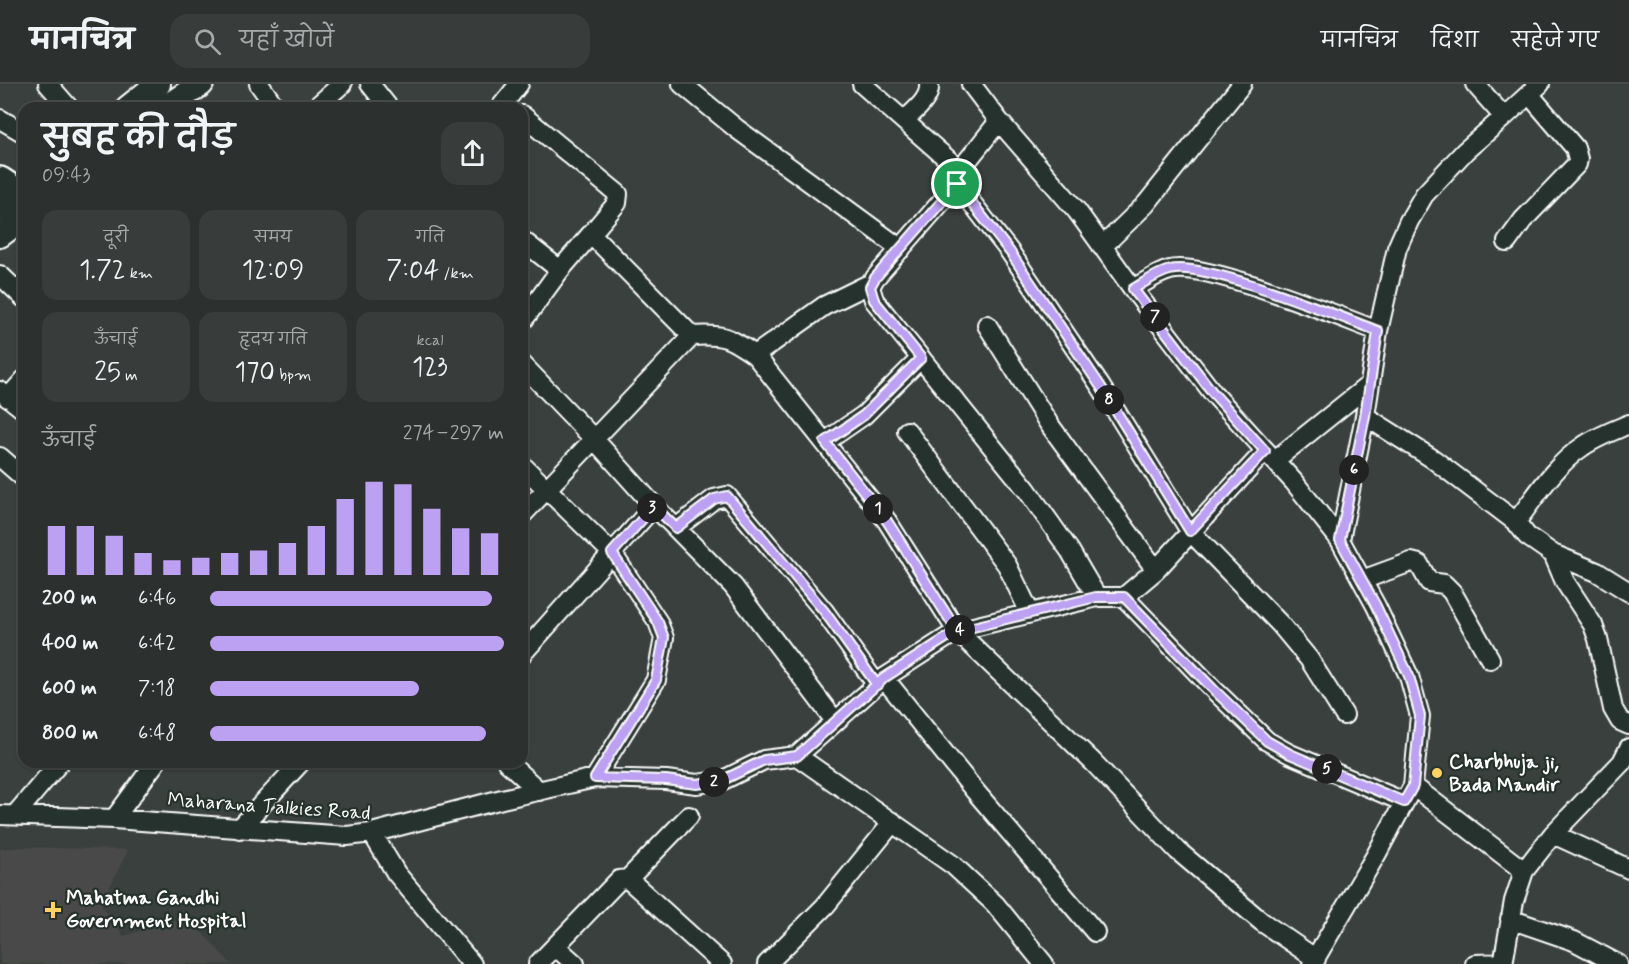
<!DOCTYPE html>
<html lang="hi">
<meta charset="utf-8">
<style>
body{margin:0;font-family:Mynerve,"Playpen Sans Deva",sans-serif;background:#383c3a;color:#f1f3f6;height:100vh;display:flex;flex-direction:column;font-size:22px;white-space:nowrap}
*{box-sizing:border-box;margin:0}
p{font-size:20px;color:#a6a9aa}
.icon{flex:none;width:33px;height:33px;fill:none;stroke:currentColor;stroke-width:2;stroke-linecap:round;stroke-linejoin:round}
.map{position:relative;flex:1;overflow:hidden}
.sheet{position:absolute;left:18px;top:18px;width:510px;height:666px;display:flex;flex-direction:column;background:#2c302e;border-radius:18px;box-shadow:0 2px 4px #0004,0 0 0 2px #484b4a}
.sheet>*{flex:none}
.pin{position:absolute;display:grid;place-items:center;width:51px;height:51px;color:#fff;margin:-26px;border:3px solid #fff;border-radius:50%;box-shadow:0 2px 6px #0007}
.km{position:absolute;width:30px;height:30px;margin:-15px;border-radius:50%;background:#222;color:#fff;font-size:16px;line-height:30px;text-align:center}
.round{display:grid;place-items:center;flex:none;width:63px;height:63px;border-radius:18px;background:#383c3a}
.overview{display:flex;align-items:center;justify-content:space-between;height:102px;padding:0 24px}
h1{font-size:33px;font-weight:600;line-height:45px}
.stats{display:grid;grid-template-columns:repeat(3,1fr);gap:9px;height:102px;padding:6px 24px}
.stats div{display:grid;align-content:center;border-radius:15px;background:#383c3a;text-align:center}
.stats b{font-size:26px;font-weight:600}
.stats small{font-size:16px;font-weight:400}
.stats p{font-size:16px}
.chart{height:168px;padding:12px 24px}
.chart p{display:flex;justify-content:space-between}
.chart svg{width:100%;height:108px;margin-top:6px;stroke:#bca0f2;stroke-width:6}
ul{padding:0 24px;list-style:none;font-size:20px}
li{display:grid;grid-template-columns:96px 72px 1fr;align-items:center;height:45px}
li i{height:15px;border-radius:8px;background:#bca0f2}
header{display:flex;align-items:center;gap:36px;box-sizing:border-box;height:84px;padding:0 30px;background:#2c302e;border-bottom:2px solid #484b4a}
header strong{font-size:28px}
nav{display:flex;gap:33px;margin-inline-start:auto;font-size:21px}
.search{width:420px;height:54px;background:#383c3a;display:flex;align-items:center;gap:15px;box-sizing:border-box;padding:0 21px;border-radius:18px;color:#a6a9aa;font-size:22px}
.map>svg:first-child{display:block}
.built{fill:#484948}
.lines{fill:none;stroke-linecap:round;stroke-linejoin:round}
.minor-casing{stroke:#fff;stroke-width:22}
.major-casing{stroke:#fff;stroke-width:28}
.highway-casing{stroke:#fff;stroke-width:32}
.minor{stroke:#26332d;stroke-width:18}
.major{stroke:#26332d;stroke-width:24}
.highway{stroke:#26332d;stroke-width:27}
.route-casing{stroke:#fff;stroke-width:12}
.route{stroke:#bca0f2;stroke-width:8}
.poi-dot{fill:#ffd166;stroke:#26332d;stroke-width:2}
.labels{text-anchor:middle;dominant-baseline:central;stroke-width:4.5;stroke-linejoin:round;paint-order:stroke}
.poi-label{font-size:20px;font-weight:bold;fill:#fff;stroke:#26332d;text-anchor:start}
.street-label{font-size:20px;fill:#fff;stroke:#26332d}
</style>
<header>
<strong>मानचित्र</strong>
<div class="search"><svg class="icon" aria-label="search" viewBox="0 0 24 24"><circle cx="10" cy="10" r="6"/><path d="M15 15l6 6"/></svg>यहाँ खोजें</div>
<nav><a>मानचित्र</a><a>दिशा</a><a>सहेजे गए</a></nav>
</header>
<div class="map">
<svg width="1629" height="880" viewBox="0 0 1629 880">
<rect width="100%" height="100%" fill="#3a403d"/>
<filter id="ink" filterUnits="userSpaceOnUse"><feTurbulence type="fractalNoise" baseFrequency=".0167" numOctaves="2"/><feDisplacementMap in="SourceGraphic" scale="12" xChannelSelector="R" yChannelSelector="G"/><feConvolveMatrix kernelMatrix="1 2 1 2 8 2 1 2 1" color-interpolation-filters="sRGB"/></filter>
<g filter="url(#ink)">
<path class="built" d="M25,763l103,3 -27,55 23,31 63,-20 44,48h-231v-115z"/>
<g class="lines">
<g class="minor-casing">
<path id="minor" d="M48,0l21,24
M259,0l17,24
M370,0l19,24
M682,0l55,45 164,120
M862,0l98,86
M971,0l28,37 78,90 56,78 80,104 81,89 46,58 36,66 33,70 11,40 -7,70 -37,69 -64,109
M1475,0l29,33 36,-33
M315,24l27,-24
M500,24l19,-24
M522,31l96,79 -1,9 -26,31
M0,35l24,14
M904,37c10,-10 27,-22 25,-37
M999,37l-39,49 -3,14 -82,94 -5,9 4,13 153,190 43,61 27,46
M957,100l53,68 91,135 89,144 90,93 29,35 35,56
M522,156l38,30 31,-36 101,102 -170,179
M1507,158l16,-22 54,-56 1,-5 -3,-11 -46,-54
M1102,163l44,-43 96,-120
M0,191l24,23
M1133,205c11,-6 24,-16 37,-19 32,-10 170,47 208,61
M522,238l38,-52
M987,241l62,99 107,146
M692,252c32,-2 37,1 63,19l132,166 70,110 136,131 85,89 84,71 54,37
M755,271l69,-49 43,-21 3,2
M522,280l71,74 61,68 79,80 102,135
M0,307l24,19
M8,314l16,-18
M1365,332l68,43 83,63
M1629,340c-16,7 -33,13 -47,23 -28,19 -46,49 -66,75l11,14 26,18 44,18 32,20
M907,347l100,134 23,48
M825,358l39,-27 57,-57
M0,373l24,21
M1275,376l95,-76
M522,381l90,88 46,69 6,16 -8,42 -61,98
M676,444l38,-29 13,-3 97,115 53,74
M1340,456l25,-124 13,-85 19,-83 12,-27 15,-26 41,-44 39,-34
M1553,470l12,28 28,43 5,14 15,70 7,12 9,4
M1362,496l49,-18 8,2 10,18 15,2 8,8 38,67
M1124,513l89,92 54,52 23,13 114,48
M522,570l132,-148
M884,594l91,113 120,141
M797,672l156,109 42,39 49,60
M507,678l32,29
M1413,702l111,85
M0,731l114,4 233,17 25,-3 24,40 76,91
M15,731l45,-53
M114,735l42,-57
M239,745l62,-67
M372,749l130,-34 93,-21 71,2 31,4 26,-4 41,-20 33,-4 87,-78 73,-47 140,-34h27l32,-27 109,-119
M1553,750l76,35
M628,795l61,-63
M1510,835l64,22 44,23
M555,862l20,18
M538,880l81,-84 9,-1 94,85
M767,880l58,-58 68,-84
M1475,880l28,-1
M1503,880l11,-63 10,-30 29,-37 69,-72 7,-14"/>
</g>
<g class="major-casing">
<path id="major" d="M128,24l30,-24
M165,24l36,-24
M0,124l24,-19
M0,151l24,-18"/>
</g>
<g class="highway-casing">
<path id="highway" d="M0,97l24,16"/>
</g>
<use href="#minor" class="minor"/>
<use href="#major" class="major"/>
<use href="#highway" class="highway"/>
</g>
</g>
<g class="lines" filter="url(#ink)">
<g class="route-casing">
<path id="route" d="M957,100l-82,94 -5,9 4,13 47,58 -57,57 -39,27 62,79 70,110 -73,47 -87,78 -33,4 -41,20 -26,4 -31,-4 -71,-2 61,-98 8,-42 -6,-16 -46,-69 42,-47 22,22 38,-29 13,-3 97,115 53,74 7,-7 73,-47 139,-34h28l89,92 54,52 23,13 114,48 9,-16 7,-70 -11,-40 -33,-70 -36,-66 25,-124 13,-85c-38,-14 -175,-71 -208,-61 -13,3 -26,13 -37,19l80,104 52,58 -75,80 -89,-144 -91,-135 -53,-68"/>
</g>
<use href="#route" class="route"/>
</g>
<g class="poi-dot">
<circle cx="1437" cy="689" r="6"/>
<path d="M50 817h6v6h6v6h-6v6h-6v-6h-6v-6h6z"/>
</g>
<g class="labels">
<g class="poi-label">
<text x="1449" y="678">Charbhuja ji,<tspan x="1449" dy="23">Bada Mandir</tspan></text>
<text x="66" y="814">Mahatma Gandhi<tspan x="66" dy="23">Government Hospital</tspan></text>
</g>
<g class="street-label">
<text transform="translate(269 723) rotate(4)">Maharana Talkies Road</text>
</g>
</g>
</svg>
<div class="pin" style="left:957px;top:100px;background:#1e9e55"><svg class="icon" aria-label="arrive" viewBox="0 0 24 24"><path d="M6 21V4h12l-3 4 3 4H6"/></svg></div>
<b class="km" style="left:878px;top:425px">1</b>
<b class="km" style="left:714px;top:698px">2</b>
<b class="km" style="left:652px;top:424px">3</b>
<b class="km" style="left:960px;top:546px">4</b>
<b class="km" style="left:1327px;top:685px">5</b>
<b class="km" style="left:1354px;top:386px">6</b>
<b class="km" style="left:1155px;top:233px">7</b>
<b class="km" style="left:1109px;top:316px">8</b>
<section class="sheet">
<div class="overview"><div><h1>सुबह की दौड़</h1><p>09:43</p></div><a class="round"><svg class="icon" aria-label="share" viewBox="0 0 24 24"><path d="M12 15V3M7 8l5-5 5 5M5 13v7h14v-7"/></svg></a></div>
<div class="stats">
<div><p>दूरी</p><b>1.72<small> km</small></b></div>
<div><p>समय</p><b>12:09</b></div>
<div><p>गति</p><b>7:04<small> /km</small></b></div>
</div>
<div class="stats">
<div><p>ऊँचाई</p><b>25<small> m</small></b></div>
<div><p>हृदय गति</p><b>170<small> bpm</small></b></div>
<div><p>kcal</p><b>123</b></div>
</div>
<div class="chart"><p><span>ऊँचाई</span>274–297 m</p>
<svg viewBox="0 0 160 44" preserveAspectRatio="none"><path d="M5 44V24M15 44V24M25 44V28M35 44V35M45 44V38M55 44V37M65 44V35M75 44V34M85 44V31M95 44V24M105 44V13M115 44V6M125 44V7M135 44V17M145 44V25M155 44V27"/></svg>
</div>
<ul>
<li><b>200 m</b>6:46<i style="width:96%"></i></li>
<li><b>400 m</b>6:42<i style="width:100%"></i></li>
<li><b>600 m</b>7:18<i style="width:71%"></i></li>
<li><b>800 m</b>6:48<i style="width:94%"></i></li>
</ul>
</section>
</div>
